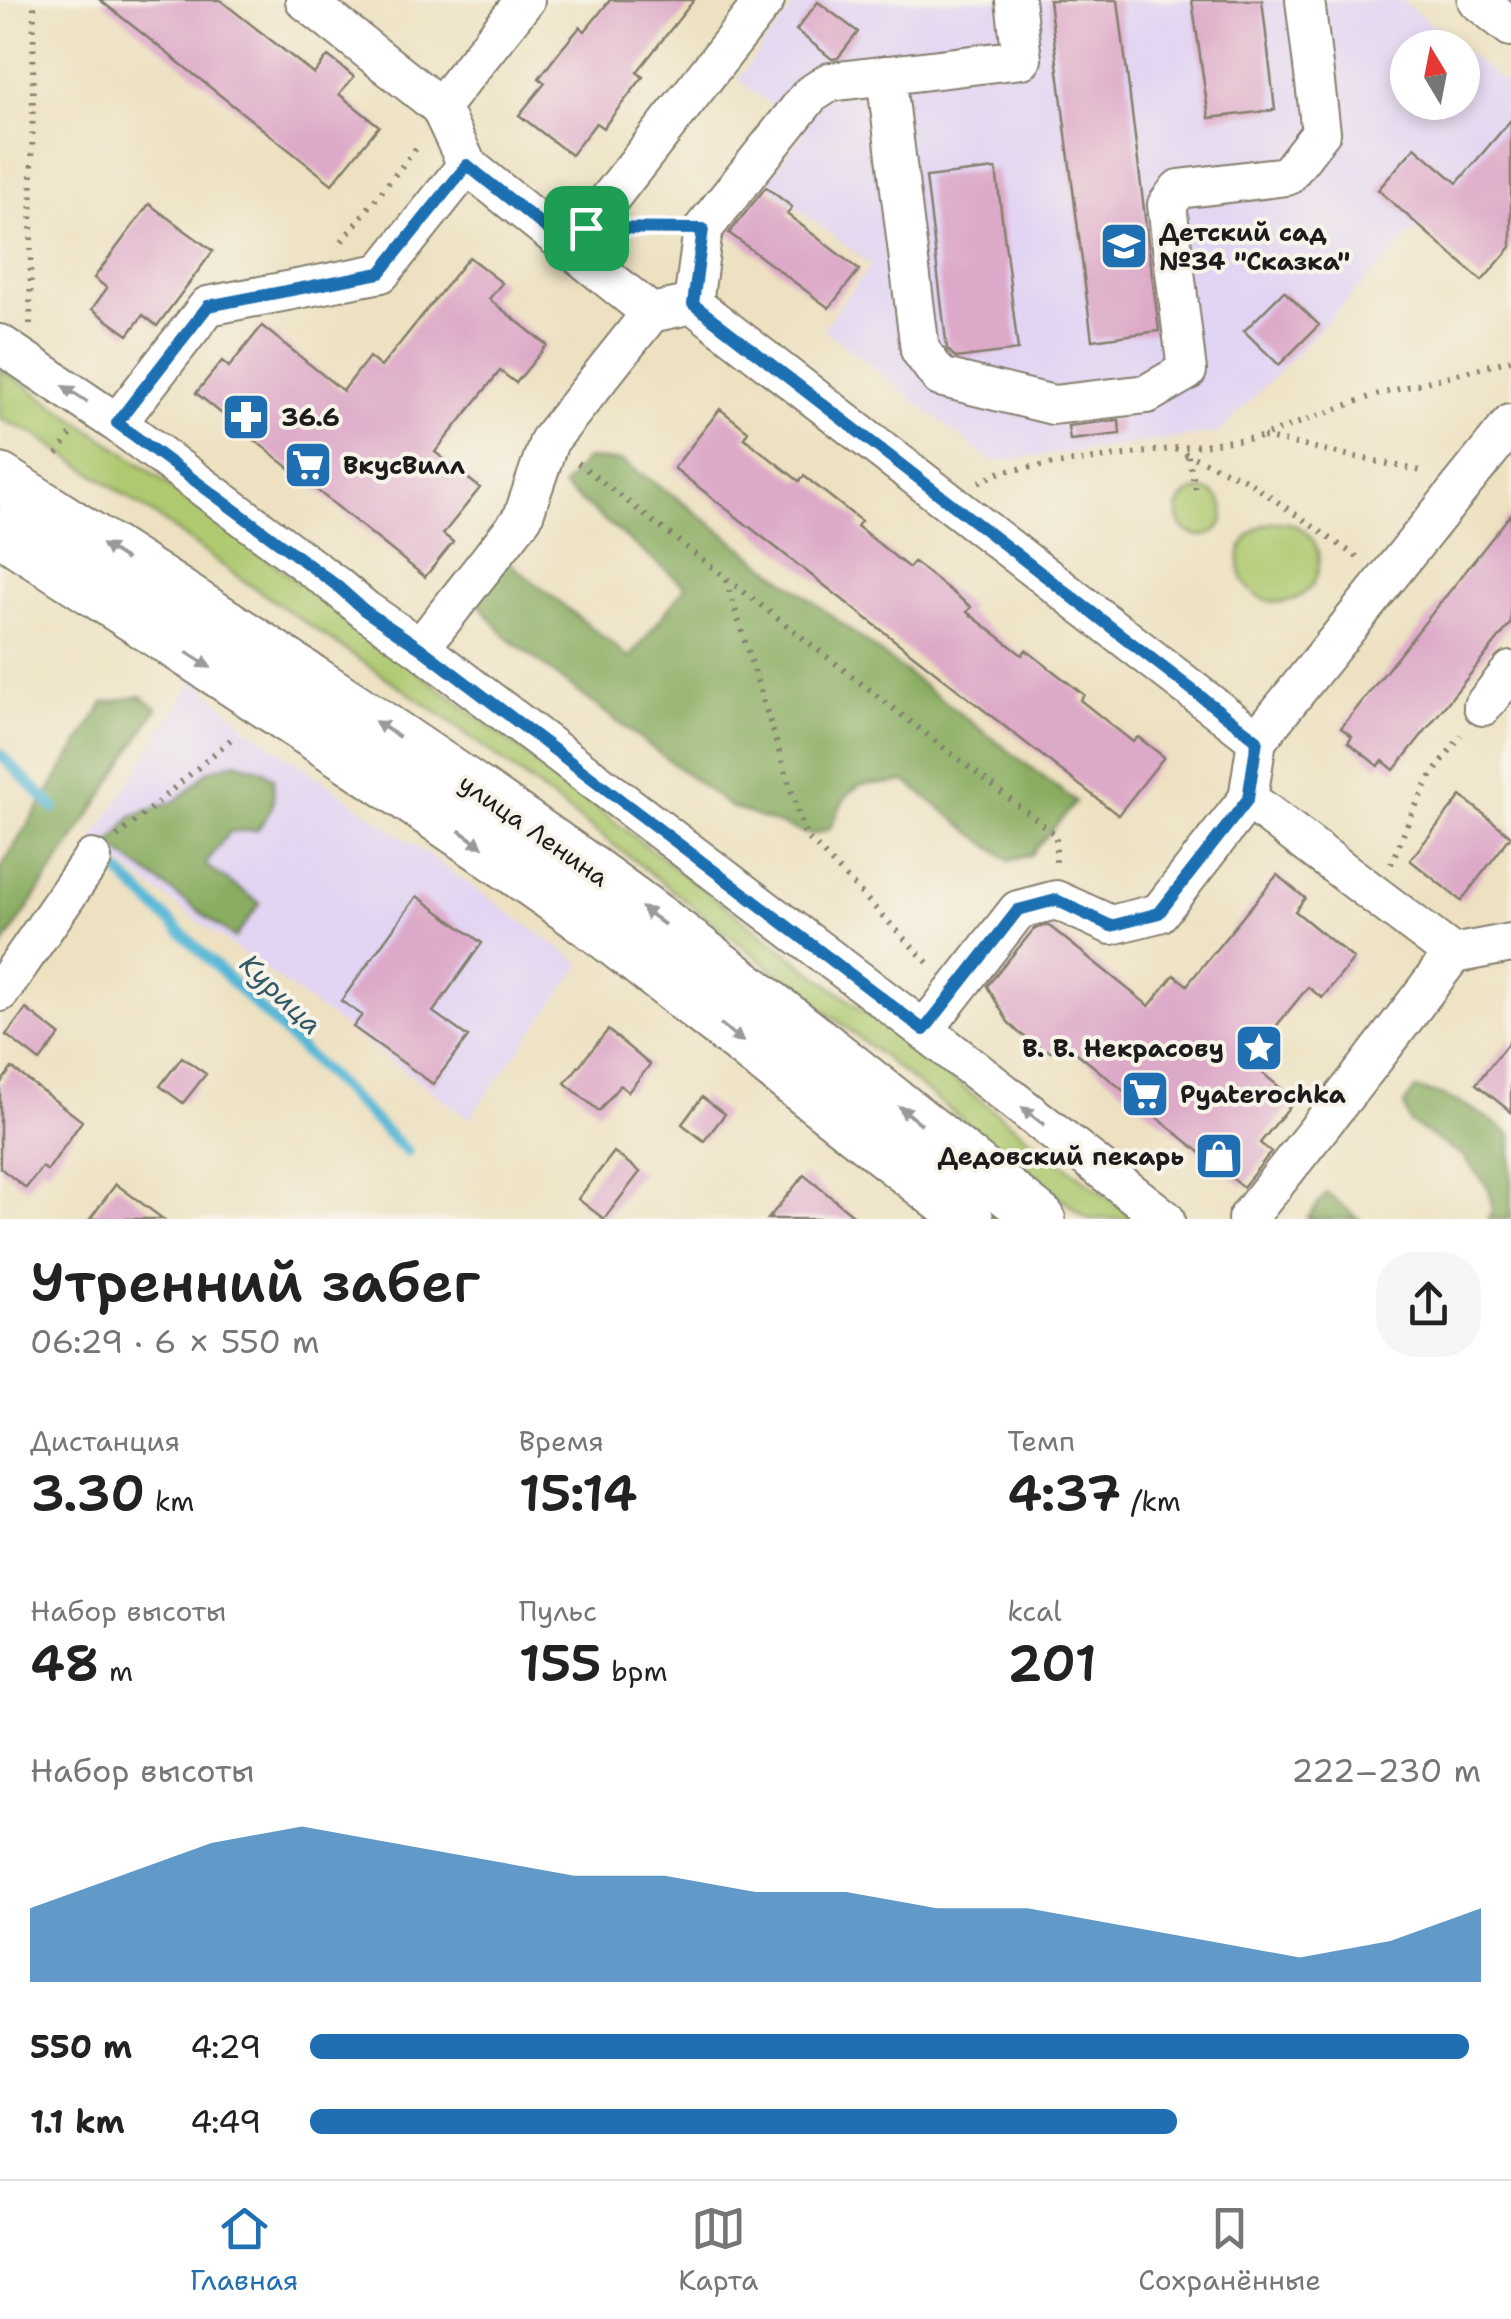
<!DOCTYPE html>
<html lang="ru">
<meta charset="utf-8">
<style>
body{margin:0;font-family:"Shantell Sans",sans-serif;background:#f6f6f6;color:#222;height:100vh;display:flex;flex-direction:column;font-size:38px;white-space:nowrap}
*{box-sizing:border-box;margin:0}
p{font-size:32px;color:#767676}
.icon{flex:none;width:55px;height:55px;fill:none;stroke:currentColor;stroke-width:2;stroke-linecap:round;stroke-linejoin:round}
.map{position:relative;height:1219px;overflow:hidden}
.side{display:flex;flex-direction:column;background:#fff;flex:1}
.side>*{flex:none}
.needle{width:65px;rotate:350deg}
.controls{position:absolute;left:1390px;top:30px;display:grid;gap:20px}
.controls a{display:grid;place-items:center;width:90px;height:90px;border-radius:50%;background:#fff;box-shadow:0 5px 15px #0003;font-size:50px}
.pin{position:absolute;display:grid;place-items:center;width:85px;height:85px;color:#fff;margin:-42px;border-radius:20px;box-shadow:0 5px 15px #0006}
.round{display:grid;place-items:center;flex:none;width:105px;height:105px;border-radius:40px;background:#f6f6f6}
.head{display:flex;align-items:center;justify-content:space-between;height:170px;padding:0 30px}
h1{font-size:55px;font-weight:600;line-height:75px}
.stats{display:grid;grid-template-columns:repeat(3,1fr);gap:15px;height:170px;padding:10px 30px}
.stats div{display:grid;align-content:center}
.stats b{font-size:50px;font-weight:600}
.stats small{font-size:28px;font-weight:400}
.stats p{font-size:28px}
.chart{height:280px;padding:20px 30px}
.chart p{display:flex;justify-content:space-between}
.chart svg{width:100%;height:180px;margin-top:10px;fill:#1f6fb2;opacity:.7}
ul{padding:0 30px;list-style:none;font-size:32px}
li{display:grid;grid-template-columns:160px 120px 1fr;align-items:center;height:75px}
li i{height:25px;border-radius:12px;background:#1f6fb2}
.dock{display:flex;justify-content:space-around;align-items:center;height:140px;border-top:2px solid #e0e0e0;background:#fff;font-size:28px;color:#767676}
.dock a{display:grid;justify-items:center;gap:5px}
.dock .on{color:#1f6fb2}
.map>svg:first-child{display:block}
.built{fill:#e2d4f3}
.green{fill:#aec96f;stroke:#657246;stroke-width:2.5}
.forest{fill:#8aad62;stroke:#53643f;stroke-width:2.5}
.lines{fill:none;stroke-linecap:round;stroke-linejoin:round}
.stream{stroke:#57b7d6;stroke-width:11}
.building{fill:#dda9c8}
.minor-casing{stroke:#847e6e;stroke-width:42}
.major-casing{stroke:#847e6e;stroke-width:52}
.path{stroke:#847e6e;stroke-width:6;stroke-dasharray:2.5 8;stroke-linecap:butt}
.minor{stroke:#fff;stroke-width:38}
.major{stroke:#fff;stroke-width:48}
.oneway{fill:#999}
.route-casing{stroke:#fff;stroke-width:20}
.route{stroke:#1f6fb2;stroke-width:12}
.labels{text-anchor:middle;dominant-baseline:central;stroke-width:8;stroke-linejoin:round;paint-order:stroke}
.poi-label{font-size:25px;font-weight:bold;fill:#1c1c1c;stroke:#f7f3e8;text-anchor:start}
.street-label{font-size:25px;fill:#1c1c1c;stroke:#f7f3e8}
.water-label{font-size:28px;font-style:italic;fill:#345a66;stroke:#f7f3e8}
</style>
<div class="map">
<svg width="1511" height="1219" viewBox="0 0 1511 1219">
<rect width="100%" height="100%" fill="#f7f3e8"/>
<filter id="ink" filterUnits="userSpaceOnUse"><feTurbulence type="fractalNoise" baseFrequency=".01" numOctaves="2"/><feDisplacementMap in="SourceGraphic" scale="20" xChannelSelector="R" yChannelSelector="G"/><feConvolveMatrix kernelMatrix="1 2 1 2 8 2 1 2 1" color-interpolation-filters="sRGB"/></filter>
<filter id="wash" filterUnits="userSpaceOnUse"><feTurbulence type="fractalNoise" baseFrequency=".0048" numOctaves="4" result="noise"/><feDisplacementMap in="SourceGraphic" scale="40" xChannelSelector="R" yChannelSelector="G"/><feGaussianBlur stdDeviation="2.25" result="paint"/><feColorMatrix in="noise" values="0 0 0 0 0 0 0 0 0 0 0 0 0 0 0 0 0 1.4 0 .05"/><feComposite in="paint" operator="in"/></filter>
<g filter="url(#wash)">
<rect width="100%" height="100%" fill="#ede1c1"/>
<path class="built" d="M799,0h602l59,47 -52,1v54h54l1,-52 48,38v32l-92,107 -200,206 -227,29 -169,-134 48,-63 -106,-82 39,-51 -66,-53z
M195,679l52,48 335,237 -113,154 -378,-275z"/>
<path class="green" d="M0,368l146,100 250,187 740,564h-48l-449,-355 -195,-147 -210,-143 -71,-53 -130,-88 -33,-14z
M1178 513a23 23 0 1 1 46 0a23 23 0 1 1-46 0Z
M1239 562a40 40 0 1 1 80 0a40 40 0 1 1-80 0Z"/>
<path class="forest" d="M586,459l35,2 52,34 403,307 -46,53 -21,6 -104,-80c-12,3 -20,3 -33,3 -26,-1 -33,26 -42,45l-20,6 -80,-28 -225,-171 -31,-38 33,-37 123,97 56,-72 -123,-99z
M141,696l16,12 -54,87 -103,155v-81l104,-166z
M235,762l28,8 10,8c2,27 0,31 -16,52l-28,2 -24,33 55,38 -25,35 -126,-93 23,-29 43,-15 13,-10 20,-20z
M1415,1089c35,5 68,24 96,46v84h-23l4,-9 -3,-21 -26,-33 -53,-33 -6,-18z
M1327,1193l32,26h-52z"/>
<g class="lines">
<path class="stream" d="M0,754l54,54
M120,873l287,279"/>
</g>
<g id="blocks">
<path class="building" d="M100,0h120l94,74 14,-18 13,10 13,11 -15,17 40,32 -47,58z
M610,0h84l-57,72 6,5 -40,51 -7,-5 -25,32 -52,-40 26,-32 -6,-5 21,-27 20,-24 5,4z
M1049,0h69l41,331 -67,9z
M1192,0h70l13,110 -66,8z
M818,2l40,30 -20,26 -6,1 -36,-29z
M1511,120v127l-29,34 -104,-91 37,-43 42,36z
M996,169l22,181 -62,8 -9,-9 -21,-172z
M766,187l26,20 -5,7 72,56 -30,38 -100,-75z
M149,204l64,47 -56,75 -14,-11 -15,20 -36,-26 15,-21 -13,-10z
M469,257l33,26 -13,16 58,46 -31,38 -16,-12 -65,81 45,36 -37,46 10,8 -28,35 -229,-184 26,-32 7,6 33,-41 81,65 26,-34 12,10z
M1284,291l35,34 -40,40 -35,-34z
M720,409l28,22 -4,7 55,43 5,-5 57,45 -4,5 52,42 5,-6 57,45 -4,5 55,43 4,-5 58,45 -4,5 53,42 5,-5 26,20 -46,58 -444,-347z
M1119,420l1,14 -50,6 -2,-14z
M1511,514v109l-117,147 -11,-9 -5,5 -30,-24 4,-6 -11,-8z
M1461,796l50,40 -50,65 -51,-41z
M1277,875l28,23 -10,13 59,48 -32,39 -14,-11 -60,74 47,39 -35,43 11,9 -28,35 -171,-138 -21,2 -9,-2 -24,-17 -10,-10 -21,-36 47,-57 14,-4 101,81 25,-31 13,10z
M417,896l65,47 -49,69 35,25 -35,47 -80,-57 9,-12 -21,-14z
M26,1009l34,26 -20,26 -34,-26z
M608,1030l42,35 -22,27 -8,-7 -21,26 -34,-28z
M1511,1039v73l-35,-28z
M182,1057l24,17 -23,29 -23,-17z
M12,1068l70,53 -35,50 -5,-4 -16,21 -26,-20v-84z
M702,1097l23,17 -21,27 -22,-17z
M614,1152l26,20 -36,47 -26,-20z
M804,1175l54,44h-90z
M116,1184l47,35h-73z"/>
</g>
</g>
<g filter="url(#ink)">
<use href="#blocks" fill-opacity="0" stroke="#847e6e" stroke-width="2.5"/>
<g class="lines">
<g class="minor-casing">
<path id="minor" d="M305,0l135,107 27,58
M1477,0l34,27
M886,75l34,275 20,27 113,28 94,-11 40,-23 -20,-166 12,-16 108,-13 34,-44 -16,-132
M440,107l85,-107
M571,248l194,-248
M693,304l10,-75 107,-134 20,-13 192,-23 -7,-59
M0,344l117,79 218,162 30,25 55,38 504,382 241,189
M117,423l91,-117 173,-33 86,-108 184,148
M420,648l103,-131 26,-76 102,-128 42,-9 564,436 -9,59 205,155
M1483,706l28,-35
M1257,740l254,-316
M0,992l92,-133
M924,1030l94,-120 38,-10 55,25 48,-12 89,-114
M1247,1219l122,-154 84,-111 58,-11"/>
</g>
<g class="major-casing">
<path id="major" d="M0,478c193,124 387,247 574,380 160,114 313,239 467,361
M0,531c203,132 407,261 603,402l366,286"/>
</g>
<path class="path" d="M634,229h33
M342,241l76,-95
M30,324l4,-319
M1263,437l163,35
M1175,449l71,31 111,77
M57,454l15,-21
M1188,456l8,34
M578,463l478,372v32
M979,482l24,-11 258,-34 111,-41 139,-36
M726,580l79,255 125,130
M117,837l119,-102
M1391,864l21,-51 20,-38 29,-40"/>
<use href="#minor" class="minor"/>
<use href="#major" class="major"/>
</g>
<defs><path id="oneway-solid" d="M-6-.8H1V-3.2L6.5 0L1 3.2V.8H-6Z" transform="scale(2.5)"/></defs>
<g class="oneway">
<use href="#oneway-solid" transform="translate(75 394) rotate(-146)"/>
<use href="#oneway-solid" transform="translate(114 552) rotate(-147)"/>
<use href="#oneway-solid" transform="translate(199 660) rotate(33)"/>
<use href="#oneway-solid" transform="translate(387 729) rotate(-147)"/>
<use href="#oneway-solid" transform="translate(471 839) rotate(35)"/>
<use href="#oneway-solid" transform="translate(653 916) rotate(-143)"/>
<use href="#oneway-solid" transform="translate(732 1033) rotate(38)"/>
<use href="#oneway-solid" transform="translate(910 1115) rotate(-142)"/>
<use href="#oneway-solid" transform="translate(1033 1116) rotate(-142)"/>
</g>
</g>
<g class="lines" filter="url(#ink)">
<g class="route-casing">
<path id="route" d="M467,165l104,83 15,-20 117,1 -10,75 564,436 -9,59 -89,114 -48,13 -55,-26 -38,10 -94,120 -504,-382 -56,-38 -28,-25 -219,-162 91,-117 172,-33z"/>
</g>
<use href="#route" class="route"/>
</g>
<defs>
<g id="school-square" transform="scale(2.5)"><rect x="-9" y="-9" width="18" height="18" rx="4" fill="#1f6fb2" stroke="#f7f3e8"/><path d="M0-5L7-2L0 1L-7-2ZM-4 1L0 2.5L4 1V4Q0 6-4 4Z" fill="#fff"/></g>
<g id="pharmacy-square" transform="scale(2.5)"><rect x="-9" y="-9" width="18" height="18" rx="4" fill="#1f6fb2" stroke="#f7f3e8"/><path d="M-2-6h4v4h4v4h-4v4h-4v-4h-4v-4h4Z" fill="#fff"/></g>
<g id="supermarket-square" transform="scale(2.5)"><rect x="-9" y="-9" width="18" height="18" rx="4" fill="#1f6fb2" stroke="#f7f3e8"/><path d="M-6-5.5h2.5l.6 2H6L4.5 2H-2.5L-4.4-4H-6ZM-1.5 3.2a1.3 1.3 0 1 0 .1 0ZM3 3.2a1.3 1.3 0 1 0 .1 0Z" fill="#fff"/></g>
<g id="sight-square" transform="scale(2.5)"><rect x="-9" y="-9" width="18" height="18" rx="4" fill="#1f6fb2" stroke="#f7f3e8"/><path d="M0-6L1.8-2.2L6-1.7L2.9 1.2L3.7 5.4L0 3.3L-3.7 5.4L-2.9 1.2L-6-1.7L-1.8-2.2Z" fill="#fff"/></g>
<g id="shop-square" transform="scale(2.5)"><rect x="-9" y="-9" width="18" height="18" rx="4" fill="#1f6fb2" stroke="#f7f3e8"/><path d="M-5-2.5h2.3a2.7 3.5 0 0 1 5.4 0H5L5.5 6h-11ZM-1.5-2.5h3a1.5 2.3 0 0 0-3 0Z" fill="#fff"/></g>
</defs>
<g fill-rule="evenodd">
<use href="#school-square" x="1124" y="246"/>
<use href="#pharmacy-square" x="246" y="417"/>
<use href="#supermarket-square" x="308" y="465"/>
<use href="#sight-square" x="1259" y="1048"/>
<use href="#supermarket-square" x="1145" y="1094"/>
<use href="#shop-square" x="1219" y="1156"/>
</g>
<g class="labels">
<g class="poi-label">
<text x="1159" y="232">Детский сад<tspan x="1159" dy="29">№34 "Сказка"</tspan></text>
<text x="281" y="417">36.6</text>
<text x="343" y="465">ВкусВилл</text>
<text x="1224" y="1048" text-anchor="end">В. В. Некрасову</text>
<text x="1180" y="1094">Pyaterochka</text>
<text x="1184" y="1156" text-anchor="end">Дедовский пекарь</text>
</g>
<g class="street-label">
<text transform="translate(534 830) rotate(35)">улица Ленина</text>
</g>
<g class="water-label">
<text transform="translate(281 994) rotate(44)">Курица</text>
</g>
</g>
</svg>
<div class="controls">
<a><svg class="needle" viewBox="-14 -14 28 28"><path d="M0-13l5 13h-10z" fill="#e53935"/><path d="M0 13l5-13h-10z" fill="#767676"/></svg></a>
</div>
<div class="pin" style="left:586px;top:228px;background:#1e9e55"><svg class="icon" aria-label="arrive" viewBox="0 0 24 24"><path d="M6 21V4h12l-3 4 3 4H6"/></svg></div>
</div>
<section class="side">
<div class="head"><div><h1>Утренний забег</h1><p>06:29 · 6 × 550 m</p></div><a class="round"><svg class="icon" aria-label="share" viewBox="0 0 24 24"><path d="M12 15V3M7 8l5-5 5 5M5 13v7h14v-7"/></svg></a></div>
<div class="stats">
<div><p>Дистанция</p><b>3.30<small> km</small></b></div>
<div><p>Время</p><b>15:14</b></div>
<div><p>Темп</p><b>4:37<small> /km</small></b></div>
</div>
<div class="stats">
<div><p>Набор высоты</p><b>48<small> m</small></b></div>
<div><p>Пульс</p><b>155<small> bpm</small></b></div>
<div><p>kcal</p><b>201</b></div>
</div>
<div class="chart"><p><span>Набор высоты</span>222–230 m</p>
<svg viewBox="0 0 160 44" preserveAspectRatio="none"><path d="M0 44V26L10 18L20 10L30 6L40 10L50 14L60 18L70 18L80 22L90 22L100 26L110 26L120 30L130 34L140 38L150 34L160 26V44z"/></svg>
</div>
<ul>
<li><b>550 m</b>4:29<i style="width:99%"></i></li>
<li><b>1.1 km</b>4:49<i style="width:74%"></i></li>
</ul>
</section>
<nav class="dock">
<a class="on"><svg class="icon" aria-label="home" viewBox="0 0 24 24"><path d="M3 11l9-7 9 7M6 9v11h12V9"/></svg>Главная</a>
<a><svg class="icon" aria-label="map" viewBox="0 0 24 24"><path d="M3 6l6-2 6 2 6-2v14l-6 2-6-2-6 2zM9 4v14M15 6v14"/></svg>Карта</a>
<a><svg class="icon" aria-label="saved" viewBox="0 0 24 24"><path d="M7 4h10v16l-5-4-5 4z"/></svg>Сохранённые</a>
</nav>
